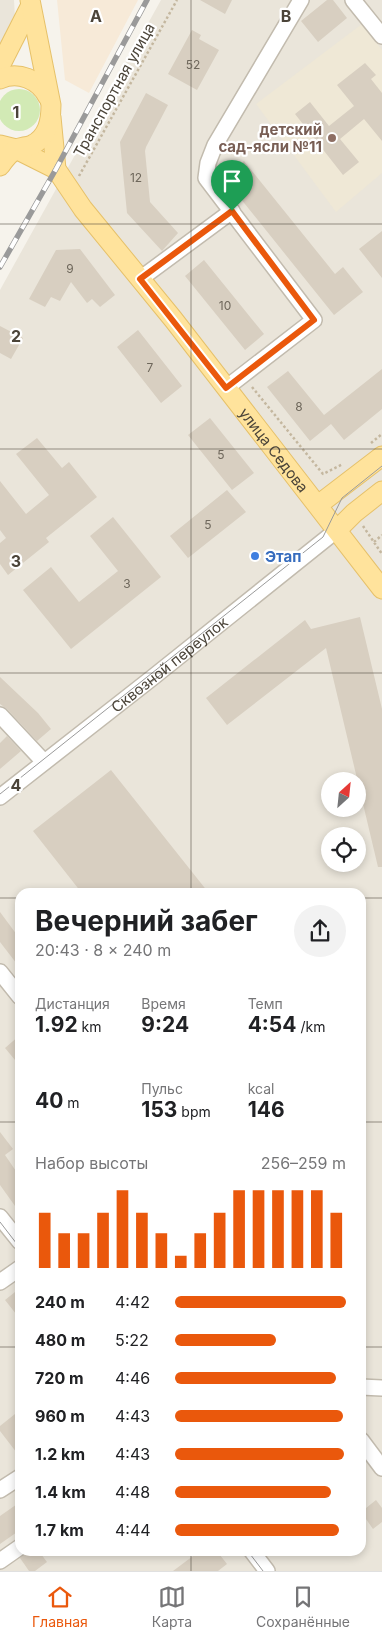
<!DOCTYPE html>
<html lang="ru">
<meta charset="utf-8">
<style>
body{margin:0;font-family:Inter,sans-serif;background:#f2f2f2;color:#202124;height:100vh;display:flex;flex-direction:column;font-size:19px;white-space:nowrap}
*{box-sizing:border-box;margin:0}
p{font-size:16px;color:#757577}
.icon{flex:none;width:28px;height:28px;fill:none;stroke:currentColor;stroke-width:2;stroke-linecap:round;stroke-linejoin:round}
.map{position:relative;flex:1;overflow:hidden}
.drawer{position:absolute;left:15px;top:888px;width:351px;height:668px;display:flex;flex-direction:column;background:#fff;border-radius:15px;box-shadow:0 2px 8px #0003}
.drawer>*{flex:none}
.needle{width:32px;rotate:27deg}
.controls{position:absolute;left:321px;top:772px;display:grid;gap:10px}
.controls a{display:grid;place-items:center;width:45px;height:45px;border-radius:50%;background:#fff;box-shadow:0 2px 8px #0003;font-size:25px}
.pin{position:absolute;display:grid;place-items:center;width:42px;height:42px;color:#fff;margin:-51px -21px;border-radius:50% 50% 50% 0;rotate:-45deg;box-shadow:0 0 5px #0007}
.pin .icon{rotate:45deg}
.round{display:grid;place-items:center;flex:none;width:52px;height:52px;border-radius:26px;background:#f2f2f2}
.head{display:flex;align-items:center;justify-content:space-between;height:85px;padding:0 20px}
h1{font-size:28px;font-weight:700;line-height:38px}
.figures{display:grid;grid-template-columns:repeat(3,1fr);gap:8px;height:85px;padding:5px 20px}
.figures div{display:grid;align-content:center}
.figures b{font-size:21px;font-weight:700}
.figures small{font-size:14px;font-weight:400}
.figures p{font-size:14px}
.chart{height:140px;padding:10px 20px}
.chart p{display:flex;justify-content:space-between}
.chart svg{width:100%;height:90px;margin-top:5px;stroke:#ea580c;stroke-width:6}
ul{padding:0 20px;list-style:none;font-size:16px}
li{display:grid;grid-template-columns:80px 60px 1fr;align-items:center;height:38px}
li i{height:12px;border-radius:6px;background:#ea580c}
.tab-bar{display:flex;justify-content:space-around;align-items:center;height:70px;border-top:1px solid #e0e0e0;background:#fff;font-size:14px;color:#757577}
.tab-bar a{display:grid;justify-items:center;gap:2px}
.tab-bar .on{color:#ea580c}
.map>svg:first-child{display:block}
.residential{fill:#eae5da;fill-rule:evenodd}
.commercial{fill:#f7ead8}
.education{fill:#efe8d6}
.green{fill:#d2eab5}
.building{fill:#d8cfc1}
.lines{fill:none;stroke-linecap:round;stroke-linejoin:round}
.minor-casing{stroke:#c2bbae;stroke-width:18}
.major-casing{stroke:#e6c16a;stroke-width:21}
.path{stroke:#c4b79f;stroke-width:2.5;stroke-dasharray:2.5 2.5;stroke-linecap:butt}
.minor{stroke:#fff;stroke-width:15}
.major{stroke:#ffe39c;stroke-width:19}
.tram{stroke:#9a9a9a;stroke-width:1}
.rail-casing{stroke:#9a9a9a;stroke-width:5.5}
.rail{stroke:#fff;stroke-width:4;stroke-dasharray:11;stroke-linecap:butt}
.route-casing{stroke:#fff;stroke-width:10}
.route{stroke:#ea580c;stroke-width:6}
.grid{fill:none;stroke:#4b4439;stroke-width:1;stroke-opacity:0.55}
.education-dot{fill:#8d6e63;stroke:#fff;stroke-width:2}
.shop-dot{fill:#3f7fe0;stroke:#fff;stroke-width:2}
.labels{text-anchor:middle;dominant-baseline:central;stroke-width:4.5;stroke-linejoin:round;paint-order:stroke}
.number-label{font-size:12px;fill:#6e675b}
.street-label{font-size:15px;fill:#4b4439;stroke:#fff}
.education-label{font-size:15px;font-weight:bold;fill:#785e54;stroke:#fff;text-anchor:end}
.shop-label{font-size:15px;font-weight:bold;fill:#366cbe;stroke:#fff;text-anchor:start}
.grid-label{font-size:16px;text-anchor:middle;font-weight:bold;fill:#4b4439;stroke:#fff;stroke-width:4.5;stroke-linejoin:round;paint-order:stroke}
</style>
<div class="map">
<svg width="382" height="1571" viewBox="0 0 382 1571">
<rect width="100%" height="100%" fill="#f6f3ec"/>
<path class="residential" d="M0,0h14l1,19 -15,26z
M161,0h221v1571h-382v-1281zM330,781h28v28h-28zM330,836h28v28h-28zM20,892h341v658h-341z"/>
<path class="commercial" d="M57,0h81l-49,93 -24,-13z"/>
<path class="education" d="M362,24l20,26v123l-46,39 -80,-108z"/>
<path class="green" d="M-2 110a21 21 0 1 1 42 0a21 21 0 1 1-42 0Z"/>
<path class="building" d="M200,0h32l-7,14z
M327,0h6l14,18 -29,24 -17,-21z
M192,30l9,5 -2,4 20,11 -22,40 -29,-16z
M365,63l11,12 -5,4 11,14v48l-18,-22 -24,20 19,23 -16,13 -48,-61 15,-12 19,24 25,-20 -17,-21z
M146,93l22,12 -22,42 -1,4 5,51 28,31 -16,18 -35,-38 -7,-71z
M244,161l91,113 8,-7 20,25 -29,23 -110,-137z
M382,231v47l-23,-29z
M80,249l35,46 -15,12 -8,-8 -5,4 -16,-21 -11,19 -9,-4 -6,10 -16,-8 27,-49z
M204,260l60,74 -19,16 -60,-74z
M0,326l23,12 -12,21 -11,-6z
M138,330l44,56 -21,17 -44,-56z
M382,369v40l-38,31 -13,-16 -21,17 -43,-54 21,-16 36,44z
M210,418l44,55 -22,17 -44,-55z
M37,438l25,30 7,-6 28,35 -51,41 3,4 -41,33 -8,-11v-21l6,-5 -6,-8v-49l26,33 23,-19 -33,-41z
M227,490l19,22 -58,46 -18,-22z
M113,517l48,60 -90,72 -48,-59 28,-23 28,35 39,-31 -28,-35z
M360,617l22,92v158h-4l-52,-219 -99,77 -21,-27 99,-78 6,9z
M0,677l38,36 13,16 -14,12 -30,-32 -7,-5z
M7,736l14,15 -21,18v-26z
M111,770l97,122h-127l-48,-61z
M0,912l20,27v29l-20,-26z
M20,1035v31l-15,-18z
M0,1132l13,17 -8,6 15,22v36l-20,-28z
M20,1288v31l-15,-19z
M20,1410v47l-20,-26v-5z
M376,1500l6,8v14l-9,7 -12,-17z
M20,1502v28l-20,14v-28z
M29,1550h9l9,12 -12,9h-6l-9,-13z
M201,1550h15l11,14 -9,7h-45z"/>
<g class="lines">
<g class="minor-casing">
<g id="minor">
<path d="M353,0l29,36"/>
<path d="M140,279l92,-68"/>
<path d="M226,388l88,-68 -108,-142 2,-15 7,-18 86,-145"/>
<path d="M0,715l44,47"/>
<path id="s1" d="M0,797l152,-119 185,-148"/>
<path d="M0,972l20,25"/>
<path d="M0,1217l20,25"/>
<path d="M0,1282l20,-14"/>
<path d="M361,1387l21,1"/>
<path d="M361,1440l21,28"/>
<path d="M0,1490l20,-13"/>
<path d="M251,1550l16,21"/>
<path d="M0,1561l20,-14"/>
</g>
</g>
<g class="major-casing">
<g id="major">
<path d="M0,66l30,-59"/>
<path d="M0,79c18,-8 39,0 48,18"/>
<path id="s2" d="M51,117l5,52 27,40 90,110 209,270"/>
<path d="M0,145l16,4 40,20"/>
<path d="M0,166c4,-6 10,-14 17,-17 4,-2 10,-2 15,-4 16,-8 19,-24 19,-40l-21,-105"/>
<path d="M318,505l64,-49"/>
<path d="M337,530l17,-17 28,-22"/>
</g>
</g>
<path class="path" d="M79,176l98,-176
M252,387l71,87 20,-10
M371,443l11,-9
M363,526l19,28
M374,542l8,-7"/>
<use href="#minor" class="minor"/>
<use href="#major" class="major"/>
<path class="tram" d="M137,693l30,-23
M0,794l323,-257 19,-39 40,-32
M0,1222l20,26
M247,1550l16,21"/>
<g class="rail-casing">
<path id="rail" d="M0,267l56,-98 91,-169"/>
</g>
<use href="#rail" class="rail"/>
</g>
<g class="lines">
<g class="route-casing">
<path id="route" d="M232,211l82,109 -88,68 -86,-109z"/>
</g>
<use href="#route" class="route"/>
</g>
<path class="grid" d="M191,0v892M0,224h382M0,449h382M0,673h382M0,898h20M361,898h21M0,1122h20M361,1122h21M0,1347h20M361,1347h21M191,1550v21"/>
<circle class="education-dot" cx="332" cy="138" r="5"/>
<circle class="shop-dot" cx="255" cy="556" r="5"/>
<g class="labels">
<g class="number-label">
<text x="193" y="64">52</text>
<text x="136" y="177">12</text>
<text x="70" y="268">9</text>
<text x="225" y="305">10</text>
<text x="150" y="367">7</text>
<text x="299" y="406">8</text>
<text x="221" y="454">5</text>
<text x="208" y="524">5</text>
<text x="127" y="583">3</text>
</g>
<g class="street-label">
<text transform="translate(114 90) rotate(-61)">Транспортная улица</text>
<text stroke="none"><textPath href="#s2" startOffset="408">улица Седова</textPath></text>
<text stroke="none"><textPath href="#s1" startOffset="215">Сквозной переулок</textPath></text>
</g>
<g class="education-label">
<text x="322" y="129">детский<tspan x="322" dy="17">сад-ясли №11</tspan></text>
</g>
<g class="shop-label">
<text x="265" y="556">Этап</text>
</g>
</g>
<g class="grid-label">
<text x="96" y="22">A</text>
<text x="286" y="22">B</text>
<text x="16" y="118">1</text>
<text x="16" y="342">2</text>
<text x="16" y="567">3</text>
<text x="16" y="791">4</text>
</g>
</svg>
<div class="controls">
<a><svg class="needle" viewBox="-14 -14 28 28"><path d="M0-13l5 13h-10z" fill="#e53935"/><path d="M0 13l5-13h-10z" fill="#757577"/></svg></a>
<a><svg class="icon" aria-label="locate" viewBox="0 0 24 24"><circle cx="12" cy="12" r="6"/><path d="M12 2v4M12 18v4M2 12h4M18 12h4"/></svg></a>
</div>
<div class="pin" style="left:232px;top:211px;background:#1e9e55"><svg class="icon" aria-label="arrive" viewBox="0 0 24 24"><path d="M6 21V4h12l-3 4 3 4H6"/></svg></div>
<section class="drawer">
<div class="head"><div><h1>Вечерний забег</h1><p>20:43 · 8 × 240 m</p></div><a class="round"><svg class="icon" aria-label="share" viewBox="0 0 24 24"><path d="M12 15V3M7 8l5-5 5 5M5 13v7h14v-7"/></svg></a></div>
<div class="figures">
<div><p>Дистанция</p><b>1.92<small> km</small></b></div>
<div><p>Время</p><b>9:24</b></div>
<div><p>Темп</p><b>4:54<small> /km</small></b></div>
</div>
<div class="figures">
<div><b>40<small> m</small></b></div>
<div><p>Пульс</p><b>153<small> bpm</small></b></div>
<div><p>kcal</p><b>146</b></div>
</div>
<div class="chart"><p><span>Набор высоты</span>256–259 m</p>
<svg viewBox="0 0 160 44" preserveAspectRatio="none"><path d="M5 44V17M15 44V27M25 44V27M35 44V17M45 44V6M55 44V17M65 44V27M75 44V38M85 44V27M95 44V17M105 44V6M115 44V6M125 44V6M135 44V6M145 44V6M155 44V17"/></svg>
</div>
<ul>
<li><b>240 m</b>4:42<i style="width:100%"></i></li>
<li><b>480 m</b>5:22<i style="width:59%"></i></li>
<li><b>720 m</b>4:46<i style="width:94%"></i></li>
<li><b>960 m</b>4:43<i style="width:98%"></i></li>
<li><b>1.2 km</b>4:43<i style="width:99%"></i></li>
<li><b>1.4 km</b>4:48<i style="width:91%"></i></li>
<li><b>1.7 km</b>4:44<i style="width:96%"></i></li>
</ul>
</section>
</div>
<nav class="tab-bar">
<a class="on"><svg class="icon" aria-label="home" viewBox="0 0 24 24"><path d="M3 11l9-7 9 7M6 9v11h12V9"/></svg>Главная</a>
<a><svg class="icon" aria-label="map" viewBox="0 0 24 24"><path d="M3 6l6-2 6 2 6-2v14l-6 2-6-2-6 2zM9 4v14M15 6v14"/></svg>Карта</a>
<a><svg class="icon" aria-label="saved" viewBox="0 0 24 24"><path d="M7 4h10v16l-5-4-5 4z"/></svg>Сохранённые</a>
</nav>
